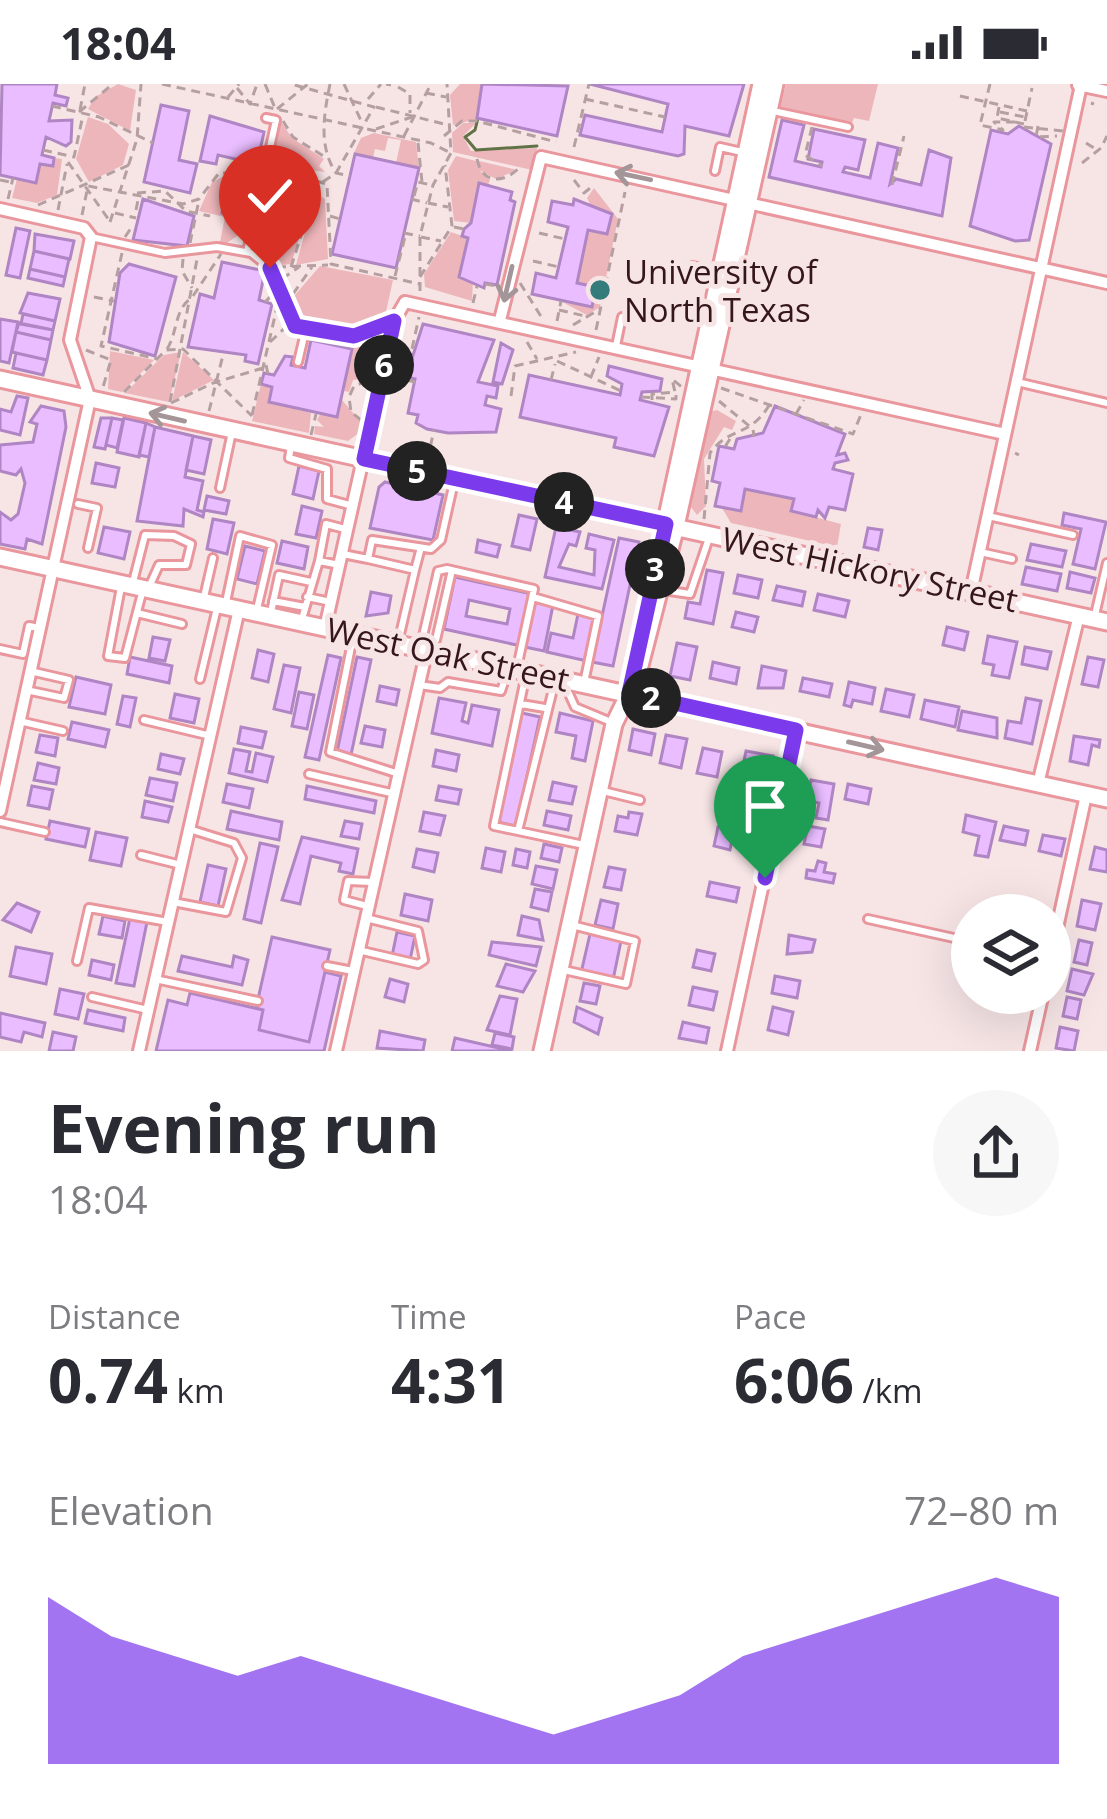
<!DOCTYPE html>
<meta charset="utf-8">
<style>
body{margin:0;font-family:"Open Sans",sans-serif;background:#f7f7f7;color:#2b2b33;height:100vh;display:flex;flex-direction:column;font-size:45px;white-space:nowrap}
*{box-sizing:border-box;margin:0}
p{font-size:39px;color:#7c7c81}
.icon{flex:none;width:66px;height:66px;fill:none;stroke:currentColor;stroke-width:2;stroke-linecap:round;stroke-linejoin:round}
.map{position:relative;height:967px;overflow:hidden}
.side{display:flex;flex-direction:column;background:#fff;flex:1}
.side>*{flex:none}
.buttons{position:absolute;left:951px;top:810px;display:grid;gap:24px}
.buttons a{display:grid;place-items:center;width:120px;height:120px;border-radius:50%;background:#fff;box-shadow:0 12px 48px #0002;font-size:60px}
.pin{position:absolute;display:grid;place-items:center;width:102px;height:102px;color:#fff;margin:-123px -51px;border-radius:50% 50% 50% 0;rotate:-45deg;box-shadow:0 0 12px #0007}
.pin .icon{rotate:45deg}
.km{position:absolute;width:60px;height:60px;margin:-30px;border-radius:50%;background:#222;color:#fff;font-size:33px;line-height:60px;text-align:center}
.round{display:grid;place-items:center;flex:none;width:126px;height:126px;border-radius:63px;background:#f7f7f7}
.head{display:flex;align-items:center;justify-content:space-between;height:204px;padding:0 48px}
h1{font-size:66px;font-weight:700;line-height:90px}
.metrics{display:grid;grid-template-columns:repeat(3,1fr);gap:18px;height:204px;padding:12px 48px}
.metrics div{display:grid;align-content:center}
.metrics b{font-size:60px;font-weight:700}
.metrics small{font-size:33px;font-weight:400}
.metrics p{font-size:33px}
.chart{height:336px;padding:24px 48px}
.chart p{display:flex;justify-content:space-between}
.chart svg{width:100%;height:216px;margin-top:12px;fill:#7c3aed;opacity:.7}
.status{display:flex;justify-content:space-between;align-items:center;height:84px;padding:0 60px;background:#fff;direction:ltr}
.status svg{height:33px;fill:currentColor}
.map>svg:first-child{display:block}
.green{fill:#edb6ba}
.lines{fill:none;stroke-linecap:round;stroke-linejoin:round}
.stream{stroke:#607246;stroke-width:3}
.building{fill:#e9bdff;stroke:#af85c3;stroke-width:3;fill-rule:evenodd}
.lane-casing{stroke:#e9969d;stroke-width:12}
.street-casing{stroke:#e9969d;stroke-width:16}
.secondary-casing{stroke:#e9969d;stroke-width:21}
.path{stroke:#b69fa1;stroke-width:3;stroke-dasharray:9 6;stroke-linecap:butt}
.lane{stroke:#fff;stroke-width:6}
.street{stroke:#fff;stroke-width:10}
.secondary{stroke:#fff;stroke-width:15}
.path-bridge{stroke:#b69fa1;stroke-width:3;stroke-dasharray:9 6;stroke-linecap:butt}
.oneway{stroke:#a49698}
.route-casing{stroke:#fff;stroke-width:24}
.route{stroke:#7c3aed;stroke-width:15}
.poi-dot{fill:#337c7b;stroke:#f7e5e6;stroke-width:4.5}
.labels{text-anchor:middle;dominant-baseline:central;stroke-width:10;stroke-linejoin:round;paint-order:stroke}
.poi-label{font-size:33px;fill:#35161a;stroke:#f7e5e6;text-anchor:start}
.street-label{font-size:33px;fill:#35161a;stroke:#f7e5e6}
</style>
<div class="status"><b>18:04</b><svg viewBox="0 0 49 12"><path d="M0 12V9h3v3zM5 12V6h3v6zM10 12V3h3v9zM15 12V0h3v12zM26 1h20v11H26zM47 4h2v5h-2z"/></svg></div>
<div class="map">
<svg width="1107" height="967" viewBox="0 0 1107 967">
<rect width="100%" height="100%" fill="#f7e5e6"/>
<path class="green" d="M118,0l18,6 -6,41 -42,-22 7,-12z
M460,0h22l-5,35 -24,6 -3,-30z
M786,0h92l-9,37 -15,-3 -2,5 -72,-15z
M88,33l20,7 21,20 -6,21 -34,17 -13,-23z
M280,36l12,18 32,21 -5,7 6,6 -54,-7z
M463,39h13l-13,13 8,15 66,-3 -5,22 -79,-18 -1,-19z
M374,49l42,9 3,26 -23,-5 5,-23 -13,-2 -3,13 -10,-2 -2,9 -19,-5 7,-15z
M456,72l20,5 3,7v-7l38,9 -21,9 -17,-9 11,10 -2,5 -9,-1 -8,39 -17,-2 -6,-51z
M54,74l8,1 -5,36 -20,8 -25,-5 5,-19 18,4 5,-19 12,2z
M231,89l3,44 11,3 9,-42 5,1 -12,50 -20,14 -7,-1 5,-25 -26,-6 13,-29z
M594,104l24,31 -18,88 -13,8 -23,-12 28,3 4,-19 -19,-4 11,-53 19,3 4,-19 -19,-5 -5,-11z
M316,109l9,6 3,60 -32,6z
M308,110l4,3 -21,67 -18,2 -18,-35z
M451,148l17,6 -9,38 14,4 -1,21 -47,-14 -1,-13z
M320,182l73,14 -8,36 -33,16 -54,-8 -10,-21z
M382,244l-8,15 -3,35 -18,2 -4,12 -5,-1 7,-42 -5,-4z
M110,267l44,9 -32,32 -14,-3z
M181,268l-12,50 -44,-9 39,-38z
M183,268l31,28 -42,21z
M261,300l11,3 -3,15 42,11 -2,20 -57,-12z
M342,316l19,22 -2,11 -11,8 -34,-7 1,-8 9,1 -7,-7 3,-6 17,3z
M717,326l19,11 -4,9 -8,-3 -20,32 2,47 -9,9 -6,-8 18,-95z
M745,405l49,10 -2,12 49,13 -4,23 -106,-24 -9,-15 18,3z"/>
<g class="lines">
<path class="stream" d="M478,34l-3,12 -10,7 11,13 61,-4"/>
</g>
<path class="building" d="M2,0h55l-2,11 13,3 -2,8 -13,-3 -4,18 23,-1 -1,22 -5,4 -20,-9 -4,18 12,3 -1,8 -13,-2 -4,19 -36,-8z
M482,0l86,2 -11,50 -80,-18z
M590,0h154l-15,52 -44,-10 -1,28 -6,2 -98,-21 5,-20 77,17 6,-28z
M161,21l28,6 -10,49 18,4 -7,29 -46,-11z
M210,32l54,16 -7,32 -39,-9 -2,9 -16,-3z
M782,36l22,5 -9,36 26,6 1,-5 -14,-3 6,-30 51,11 -7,30 -13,-3 -2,5 27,6 8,-35 20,5 -8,36 6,-5 25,6 8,-35 22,8 -9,58 -173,-39z
M1019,42l32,18 -22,96 -14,1 -45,-15 21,-96 17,4z
M355,70l64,14 -23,100 -64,-14z
M231,89l23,5 -9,42 -23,-7z
M479,99l33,9 -2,8 5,2 -18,83 -12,-2 -1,5 -25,-11 9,-39 -6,-2 2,-7 7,-6z
M143,115l51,17 -7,30 -54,-6z
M574,115l38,15 -5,20 -19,-4 -11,53 19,4 -4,20 -60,-13 4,-21 20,5 12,-51 -20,-5 4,-21 21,4z
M16,144l14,3 -10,47 -14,-3z
M35,150l39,7 -4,18 -36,-8z
M34,167l35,8 -4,18 -35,-8z
M222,178l43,9 -6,29 13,4 -14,60 -13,-3 1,-6 -58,-8 12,-53 14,4z
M129,180l47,13 -21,79 -46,-14 11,-69z
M30,185l35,8 -2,9 -35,-8z
M28,209l32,6 -5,22 -35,-8z
M23,230l32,7 -2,9 -32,-6z
M0,235l18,3 -9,41 -9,-2z
M19,239l34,7 -2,10 -35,-8z
M423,240l71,16 -16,42 20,4 -2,12 -9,-2 -2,9 16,4 -5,23 -48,1 -21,-4 -11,-6 2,-8 -10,-2 7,-34 -9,-2z
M16,248l35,8 -4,20 -35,-8z
M311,256l41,9 -15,68 -68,-15 3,-15 -11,-3 3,-11 10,2 11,-19 8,1 -2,8 14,3z
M501,259l12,7 -11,34 -9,-2z
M16,269l31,7 -4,15 -30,-7z
M609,282l53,13 -2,12 -18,1 -2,8 29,7 -15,49 -40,-9 2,-9 -96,-21 9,-42 91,20 2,-11 -15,-8z
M17,312l11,2 -8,37 -20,-5v-21l11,3z
M41,322l23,5 2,16 -24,117 -15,-5 -2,10 -25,-5v-32l11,8 7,-6 7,-31 -4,-14 -5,6 -16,-4v-26l33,-3 4,-18 -7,-2z
M775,322l70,28 -8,21 8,-2 3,7 -13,3 -2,6 20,5 -8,36 -16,-3 -4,11 -7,-8 -2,7 -25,-6 3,-12 -49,-10 -4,22 -26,-5 5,-23 -8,-2 7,-35 15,3 3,-10 26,-6z
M101,334h11l-7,31 -11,-2z
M112,334l11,2 -6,28 -11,-3z
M124,334l22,5 -7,34 -22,-5z
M146,339l9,4 -6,30 -10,-2z
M155,343l38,9 -8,41 18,4 -6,29 7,2 -1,5 -19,-8 -1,17 -46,-5z
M193,352l18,4 -7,34 -18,-4z
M96,379l23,5 -4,19 -23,-4z
M299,382l20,5 -6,28 -20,-5z
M385,398l58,13 -10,45 -63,-12 9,-41z
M207,412l22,5 -3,13 -22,-4z
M302,422l20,5 -6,27 -20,-4z
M1064,429l42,9 -11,47 -22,-5 8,-35 -19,-4z
M519,431l18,4 -7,31 -18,-4z
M213,435l21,4 -7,31 -20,-5z
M104,443l26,5 -6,27 -26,-6z
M556,443l24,5 -4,14 -7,-2 -10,23 35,8 1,-25 -9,-2 3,-14 25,6 -12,49 -57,-12z
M868,444l14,2 -4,20 -14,-3z
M619,454l20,4 -26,124 -21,-4z
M478,456l22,5 -3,12 -21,-5z
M282,457l26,6 -4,22 -27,-6z
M1031,460l35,7 -4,16 -35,-7z
M245,462l20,5 -8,33 -20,-5z
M1026,483l35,7 -4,17 -35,-7z
M707,486l16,3 -10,51 -28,-6 3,-16 12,2z
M1070,488l25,6 -4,15 -24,-5z
M738,491l24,5 -4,18 -24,-5z
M455,493l77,17 -11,52 -77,-17zM469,516l41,9 -3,15 -41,-8z
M777,502l28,6 -3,14 -29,-6z
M371,508l20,4 -3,17 -22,3z
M818,510l31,7 -4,16 -31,-7z
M535,517l18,4 -9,46 -19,-4z
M736,528l22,5 -4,15 -22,-5z
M578,530l19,4 -10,43 -40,-9 4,-19 22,5z
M947,543l21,5 -4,18 -21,-5z
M988,552l29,6 -8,36 -17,-3 2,-10 -11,-2z
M153,553l17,3 -5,21 -16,-3z
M677,559l20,4 -7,33 -20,-4z
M1025,563l26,5 -4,17 -25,-5z
M258,566l16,4 -6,28 -16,-4z
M328,571l13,3 -22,102 -14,-3z
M130,573l42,9 -3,17 -42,-9z
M357,573l14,3 -20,95 -14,-3z
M1088,573l16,3 -6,27 -16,-3z
M713,578l26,6 -3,16 -26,-6z
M284,581l16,3 -9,45 -17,-4z
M762,582l24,5 -3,17h-25z
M76,593l35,8 -6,29 -36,-7z
M803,594l29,6 -3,13 -29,-6z
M849,598l26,6 -3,16 -19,-4 -2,7 -7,-2z
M380,602l19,4 -3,15 -19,-4z
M886,605l28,6 -5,22 -28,-6z
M299,608l15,3 -7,34 -15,-3z
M175,610l24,5 -5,24 -24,-5z
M123,612l13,2 -6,29 -13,-3z
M439,614l27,5 -4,18 6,2 4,-18 27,5 -7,36 -60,-13z
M1026,614l15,3 -9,43 -27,-6 3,-17 13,2z
M925,616l34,7 -4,20 -34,-8z
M962,627l35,7v20l-39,-8z
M522,629l18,4 -24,109 -18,-4z
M560,629l33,8 -8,40 -13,-3 4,-22 -20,-4z
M72,638l37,8 -4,17 -37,-8z
M365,642l20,4 -3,17 -21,-4z
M241,643l25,5 -4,16 -24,-5z
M633,645l22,5 -4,21 -22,-5z
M40,651l18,3 -3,18 -19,-4z
M666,651l21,4 -6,29 -21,-5z
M1074,652l26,4 -1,7 -7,-2 -4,20 -18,-4z
M703,664l19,4 -5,25 -20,-4z
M234,665l16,3 -4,19 6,1 4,-19 17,4 -6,25 -38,-9z
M436,666l23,5 -3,16 -23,-5z
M746,667l27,5 -7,35 -27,-6z
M161,670l23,5 -4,15 -22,-5z
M38,679l21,5 -3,16 -22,-4z
M150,694l27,5 -4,18 -27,-6z
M811,696l23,4 -6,36 -12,-2 3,-15 -12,-2z
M553,698l23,5 -4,17 -23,-4z
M227,700l26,5 -4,19 -26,-6z
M848,700l23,5 -3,15 -23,-5z
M32,702l21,4 -4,19 -21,-4z
M307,702l69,15 -2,12 -69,-14z
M439,702l22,4 -3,14 -22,-4z
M145,717l27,6 -4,15 -26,-5z
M737,717l23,5 -2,14 -24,-5z
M231,727l51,11 -3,18 -52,-11z
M547,727l24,5 -3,14 -24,-5z
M424,728l21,4 -5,19 -20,-4z
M629,728l13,2 -5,21 -22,-4 3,-15 10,2z
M966,731l30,7 -8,35 -13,-2 4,-19 -16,-4z
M50,737l39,8 -4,18 -39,-8z
M345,737l17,3 -3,15 -18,-3z
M808,742l17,3 -4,18 -17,-3z
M1004,742l24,5 -3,14 -25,-5z
M718,743l16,3 -4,20 -16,-4z
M96,748l31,6 -6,28 -31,-6z
M1043,751l22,4 -4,17 -22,-5z
M302,753l56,12 -5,25 -14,-3 2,-8 -30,-7 -11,48 -18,-4z
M260,759l18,4 -17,76 -17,-4z
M544,760l18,4 -3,14 -18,-4z
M1095,763l12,3v22l-17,-3z
M486,764l19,4 -4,20 -19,-4z
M417,765l21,4 -4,19 -21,-5z
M516,765l14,3 -3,16 -14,-3z
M818,777l8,2 -2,9 11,2 -2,9 -27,-5 1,-8 8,1z
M208,781l18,4 -8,37 -18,-4z
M536,782l21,4 -4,19 -21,-5z
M609,783l16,3 -4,20 -17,-3z
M710,798l29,6 -3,14 -29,-6z
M535,805l17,3 -4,19 -17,-4z
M405,810l27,6 -4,21 -27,-6z
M601,816l17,4 -5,25 -18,-4z
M1082,816l19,4 -6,26 -18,-4z
M17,819l22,9 -8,20 -28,-12z
M103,832l22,5 -3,17 -23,-4z
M522,832l17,4 4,20 -25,-5z
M130,834l17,4 -13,64 -18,-3z
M397,848l18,4 -5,24 -18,-4z
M590,850l31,7 -8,39 -32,-7z
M789,851l26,5 -3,12 -25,2z
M272,853l58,13 -21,92 -50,-12 4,-20 -7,-2z
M1079,856l13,3 -5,22 -13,-3z
M492,858l49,5 -5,19 -47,-11z
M16,863l36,7 -6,30 -36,-8z
M697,866l18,4 -4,17 -18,-4z
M182,872l50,11 2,-11 14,4 -6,25 -64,-14z
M92,876l22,5 -3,15 -22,-5z
M506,880l29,7 -12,21 -26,-6z
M1072,885l21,5 -9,21 -17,-4z
M325,888l16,4 -17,75h-168l12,-51 19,5 3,-12 73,17 -4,20 50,12z
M775,892l25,5 -3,17 -25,-5z
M390,895l18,5 -4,18 -19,-5z
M584,899l16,3 -4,18 -16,-3z
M693,903l24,5 -4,18 -24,-5z
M60,905l24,5 -6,25 -23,-5z
M500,912l17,3 -7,36 -23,-5z
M1067,913l14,3 -4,19 -14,-3z
M577,923l25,11 -4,16 -24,-12z
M773,923l20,5 -5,23 -20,-5z
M88,926l37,8 -2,13 -38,-8z
M0,929l45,10 -3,14 -18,-5 -3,10 -21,-5z
M683,938l26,6 -3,15 -27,-5z
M1060,943l18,4 -4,20 -18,-3z
M380,947l45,9 -2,11 -46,-3z
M53,948l23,5 -3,14h-24z
M495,949l19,4 -2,12 -20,-4z
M455,954l57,13h-60z"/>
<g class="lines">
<g class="lane-casing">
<path id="lane" d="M773,27l75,16
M715,87l5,-24 22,5
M91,153l74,16 52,-6 34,6 19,15 28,60 56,8 40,-15
M247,168l29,-132 -10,-2
M693,182l22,5
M616,262l6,-29
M298,278l8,-34
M1017,298l90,21
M291,362l-2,12 38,11v30l26,7
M220,404l12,-56
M78,420l19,4 -9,40
M988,432l85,19
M980,468l32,7
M343,470l25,5 4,-19 59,9 10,-9 13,-58
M368,475l47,11 5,-19
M319,477l7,-37 19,5
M133,498l12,-47 29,1 17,8 -5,21h-27l-9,20
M121,503l-13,69 17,2 17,-65
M663,506l27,4 19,-56
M204,513l9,-39
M307,513l24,5
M533,513l65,19 -14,67
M273,517l32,6
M226,518l14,-66 32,9 -15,64
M271,528l8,-37 32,7
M137,529l45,11
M1095,531l12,-52
M302,535l17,-58 21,4
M353,553l-23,115 66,21
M398,559l17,-73
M430,562l6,-6 16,-70
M0,565l23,5 6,-28 10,2
M427,565l-4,-13 15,-65 9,-2 87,20 -17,79
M526,590l-32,152 24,5 37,-150
M200,595l17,-71
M419,601l21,3 8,-6 53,9 7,-21
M565,601l10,22 36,15
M26,606l38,8 5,-18 -39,-9
M521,620l24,4
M144,636l67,16
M19,637l44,10
M309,690l82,19
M603,707l37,9
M0,738l45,10
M518,747l66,14
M141,771l40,10
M173,818l53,10 16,-54 -8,-15 -45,-14
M367,822l-23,-6 4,-19 24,1
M868,835l104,23
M358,866l60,14 6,-4 -6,-29 -52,-13
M77,877l12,-53 79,14
M327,882l26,5
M564,886l62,14 9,-43 -63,-16
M155,895l103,22
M92,913l56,13"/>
</g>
<g class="street-casing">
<path id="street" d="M1078,1l29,6
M0,125l84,19 7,9 -21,103 20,59 -90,412
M500,236l41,-163 566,126
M971,508l110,-507
M325,544l69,-307 11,-19 600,132
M1038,700l41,-169
M1050,876l36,-165
M139,967l100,-442
M336,967l91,-402
M727,967l69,-321
M1030,967l13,-58"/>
</g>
<g class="secondary-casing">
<path id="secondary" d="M0,295l1107,243
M666,437l95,-437
M0,473l1107,242
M542,967l72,-327 23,-47 39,-151 99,-442"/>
</g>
<path class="path" d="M162,0l269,59 20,10
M265,0l10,24
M330,0c-6,30 -12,62 6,89l14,3
M344,0l19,41
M386,0l5,1
M990,0l-10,41 23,5 -9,-8h22
M398,3l12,7v19
M237,4l13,16 7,-20
M426,9l20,4
M960,12l67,15
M228,13l11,-13
M368,15l13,-15
M585,15l80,18
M1091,19l3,1
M52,22l47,11 54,26
M376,23l72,18
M999,23l-2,11 27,6
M277,25l31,-25
M80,26l5,-26
M79,28l34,-28
M1000,28l25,5
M283,37l10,16 32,20
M1025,37l7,-33
M1038,42l-2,11 21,-1
M812,43l-7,28 17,11
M1024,43l39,4
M376,45l36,-12
M404,52l27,-52
M444,52l18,-15h15l79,21
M418,59l4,39
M1086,59l11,7
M574,63l15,-63
M43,66l31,7 9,-42
M477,75c5,25 26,25 42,9
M68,78l41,58
M1082,79l19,-15 6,-12
M273,85l54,15 4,80 89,20
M0,96l10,2
M574,96l10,13 10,-8
M892,101l12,-49
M137,109l28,-2 21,20 24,5
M414,112l4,-14 13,3
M8,115l5,-21
M428,119l20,4
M38,121l91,-40
M58,126l9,-46
M136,126l3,-15
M115,129l21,5
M82,131l6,-29 95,18 16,-5 20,-26 37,1
M330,132l10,3
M110,138l27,-83 4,-55
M261,140l75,-51 38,-66 -83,-23
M454,143l10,2
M539,149l26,6
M125,153l8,-12
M421,153l20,4
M190,159l9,-43
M122,169l-21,93 57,13
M183,175l-1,12 10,17
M533,177l26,6
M277,183l51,-2
M291,183l25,-78
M395,192l10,-39
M420,193l32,-51 -7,-61
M282,195l17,-12
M520,199l22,35
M485,200l11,2
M420,207v-55l13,-51 18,-32 -4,-69
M293,210l19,-27
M193,212l28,-42
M94,213l20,4
M265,218l8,-8
M473,219l4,-17
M559,226l26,6
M557,237l4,-20
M573,241l27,-16
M596,246l29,-138
M270,258l19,-18
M527,258l10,17
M167,265c10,-15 8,-39 22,-49
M86,266l25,10 -8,27
M557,277l64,30
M266,281l2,9
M393,288l19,-23 7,-32
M393,293l22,5
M591,293l8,-20
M551,296l4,-16
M721,304l132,46 9,-22
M124,308l42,-42 17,-1 69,67
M511,312l4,-30 61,-14
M641,313l35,2v-5
M652,316v-6l23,-2 -3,-13 11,9
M719,317l34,28 1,8
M170,318l28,-148
M171,319l42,-20 50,-15
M209,327l14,-56
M796,330l8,-14
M252,331l25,-108
M361,336l-10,-8 -2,-15 5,-11 14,-5
M311,351l5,-21
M730,355l-4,6 8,3
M1015,369l4,2
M429,370l14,3 -13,1 11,6
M427,377l7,-31
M704,435l6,-66c21,-28 39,-14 60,-49"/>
<use href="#lane" class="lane"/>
<use href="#street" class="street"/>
<use href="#secondary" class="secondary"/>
<path class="path-bridge" d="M411,115l16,4
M404,149l16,3"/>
</g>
<defs><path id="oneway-shaft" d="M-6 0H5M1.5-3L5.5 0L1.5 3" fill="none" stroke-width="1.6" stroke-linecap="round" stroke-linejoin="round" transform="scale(3)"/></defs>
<g class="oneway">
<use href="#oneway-shaft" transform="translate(633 92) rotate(-168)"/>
<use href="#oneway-shaft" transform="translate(508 200) rotate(103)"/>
<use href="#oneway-shaft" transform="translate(167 333) rotate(-167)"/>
<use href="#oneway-shaft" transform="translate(866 662) rotate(13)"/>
</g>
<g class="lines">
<g class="route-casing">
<path id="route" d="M270,184l25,58 59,10 40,-15 -30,138 302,65 -37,169 167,37 -31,148"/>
</g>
<use href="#route" class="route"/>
</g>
<circle class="poi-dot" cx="600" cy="206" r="12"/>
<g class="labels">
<g class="poi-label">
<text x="624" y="187">University of<tspan x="624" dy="38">North Texas</tspan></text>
</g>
<g class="street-label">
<text transform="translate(870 485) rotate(12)">West Hickory Street</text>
<text transform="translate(448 570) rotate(12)">West Oak Street</text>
</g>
</g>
</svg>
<div class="buttons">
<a><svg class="icon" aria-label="layers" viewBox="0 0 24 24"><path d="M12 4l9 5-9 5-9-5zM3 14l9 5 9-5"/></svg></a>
</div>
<div class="pin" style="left:765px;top:794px;background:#1e9e55"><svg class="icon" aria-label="arrive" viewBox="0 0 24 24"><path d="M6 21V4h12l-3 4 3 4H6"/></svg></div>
<div class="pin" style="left:270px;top:184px;background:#d93025"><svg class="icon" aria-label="check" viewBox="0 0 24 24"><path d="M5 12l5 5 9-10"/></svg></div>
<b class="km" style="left:651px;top:614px">2</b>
<b class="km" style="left:655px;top:485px">3</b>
<b class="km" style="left:564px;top:418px">4</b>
<b class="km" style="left:417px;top:387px">5</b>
<b class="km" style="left:384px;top:281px">6</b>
</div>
<section class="side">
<div class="head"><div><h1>Evening run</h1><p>18:04</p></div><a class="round"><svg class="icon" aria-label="share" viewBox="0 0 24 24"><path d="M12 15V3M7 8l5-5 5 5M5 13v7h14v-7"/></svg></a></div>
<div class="metrics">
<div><p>Distance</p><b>0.74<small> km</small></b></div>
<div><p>Time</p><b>4:31</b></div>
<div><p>Pace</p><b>6:06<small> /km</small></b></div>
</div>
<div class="chart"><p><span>Elevation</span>72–80 m</p>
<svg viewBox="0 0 160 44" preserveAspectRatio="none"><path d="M0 44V10L10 18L20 22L30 26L40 22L50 26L60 30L70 34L80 38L90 34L100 30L110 22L120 18L130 14L140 10L150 6L160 10V44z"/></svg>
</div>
</section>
